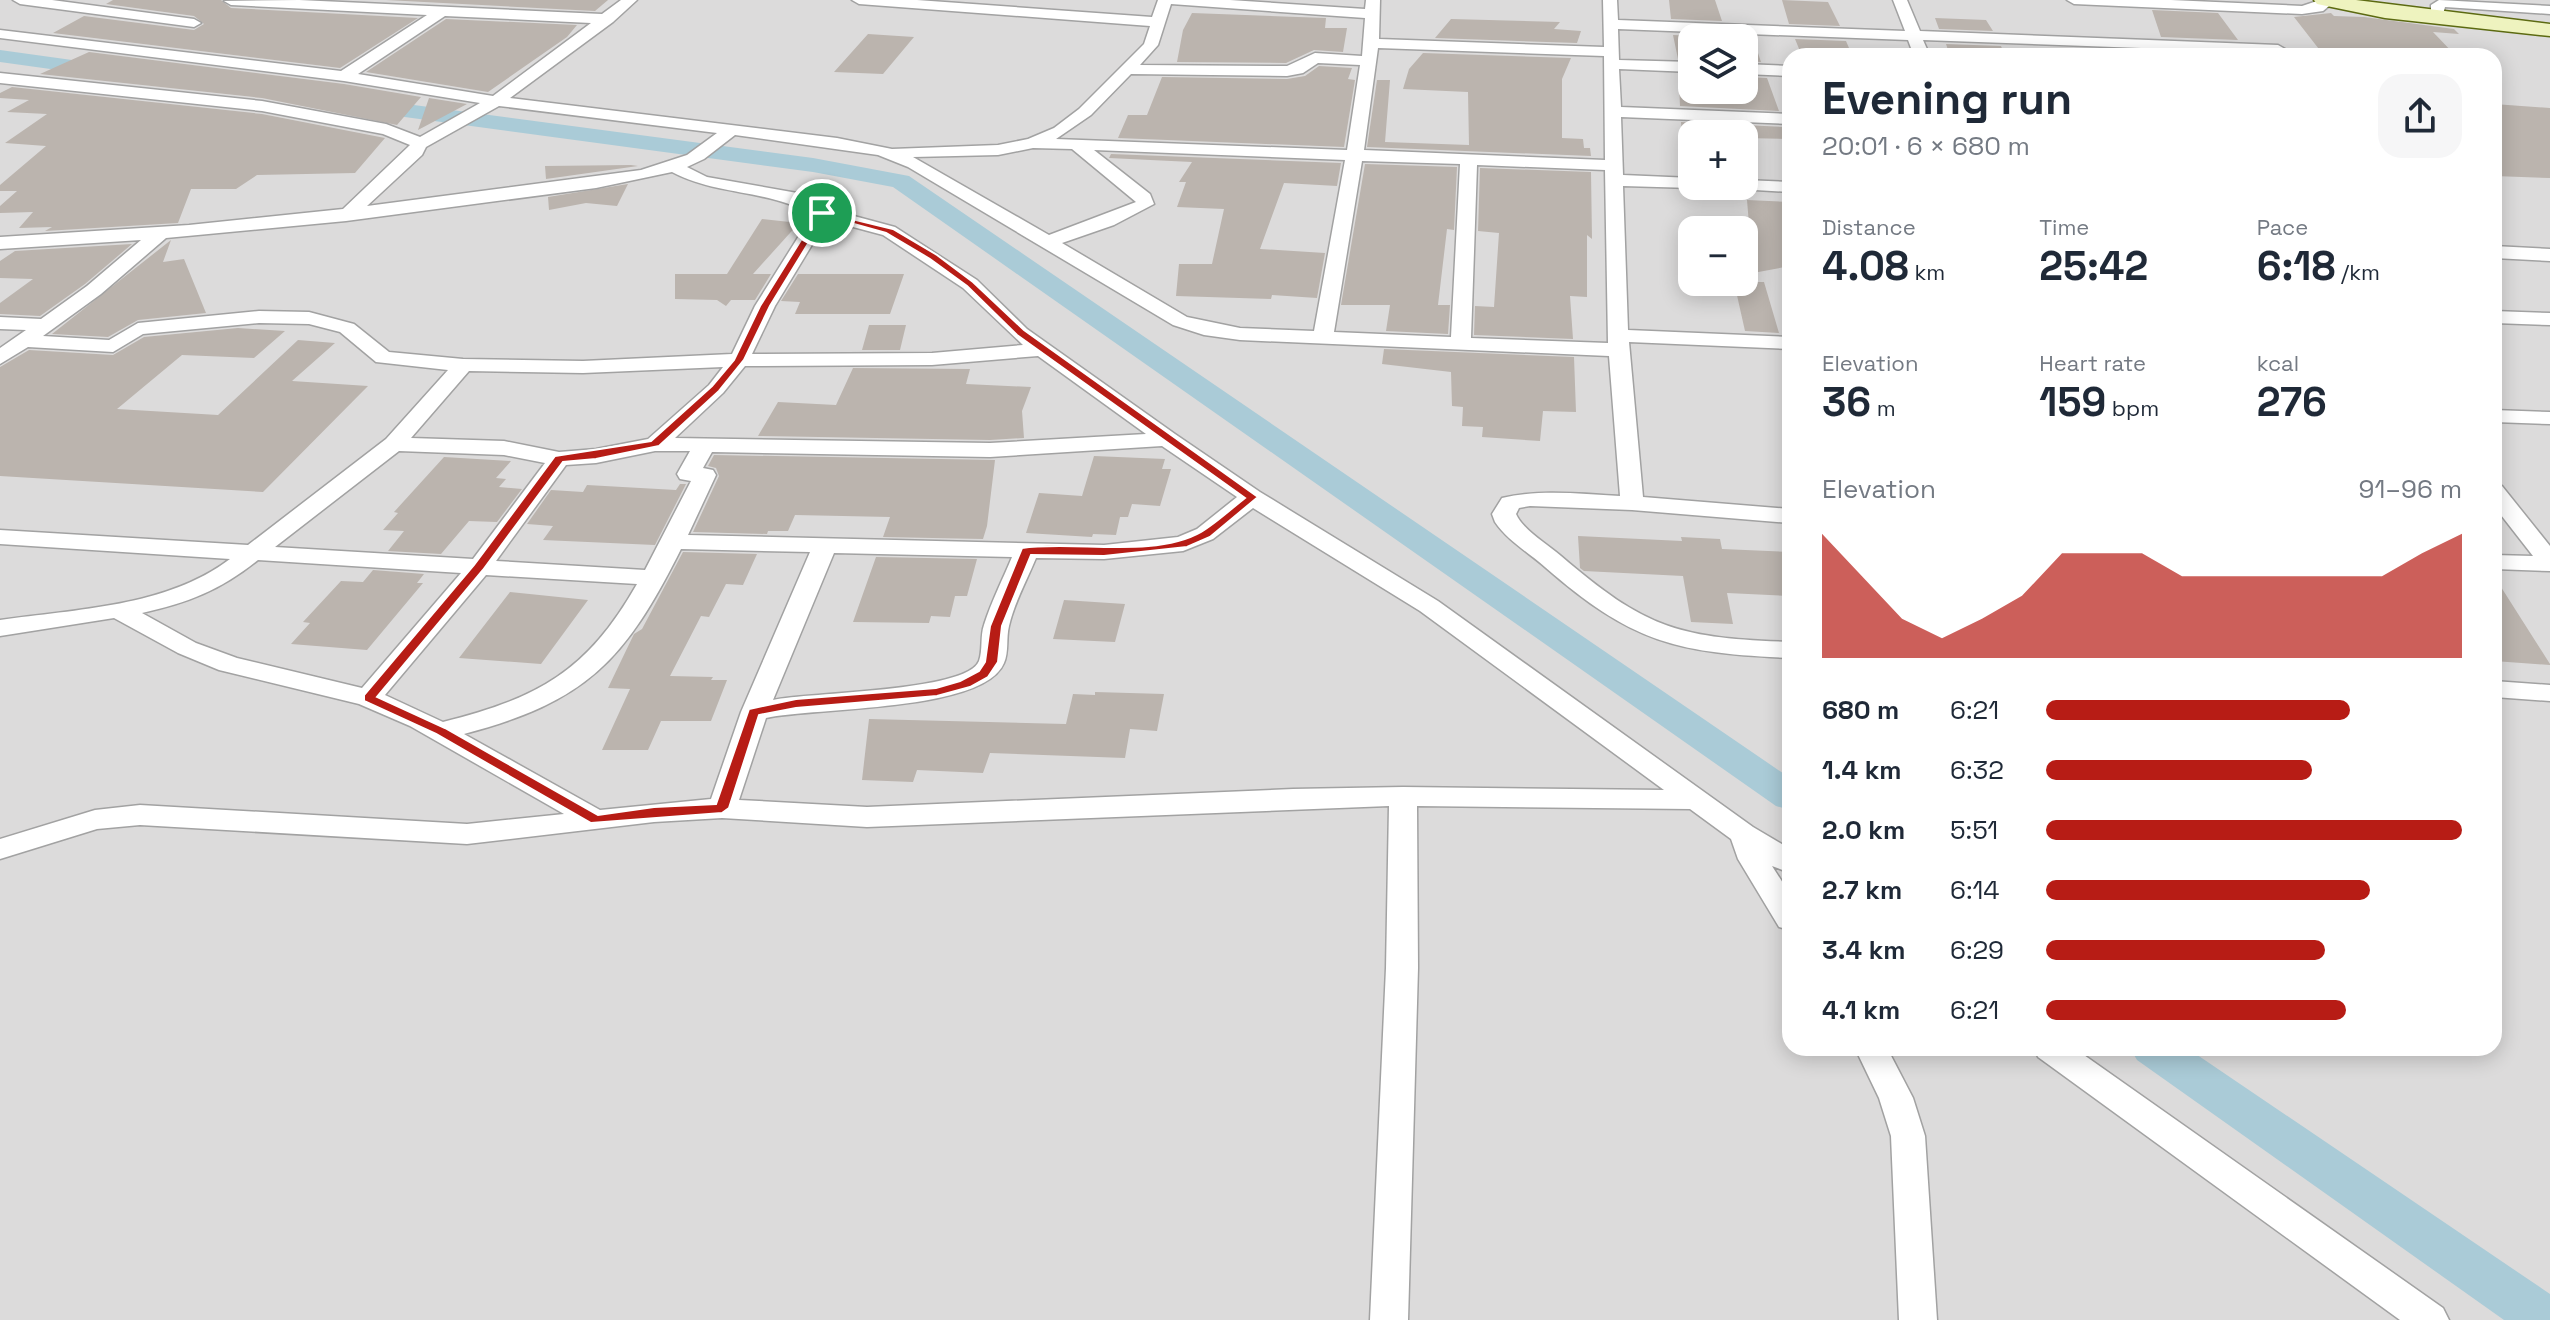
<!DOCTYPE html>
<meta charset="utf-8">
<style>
body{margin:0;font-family:"Space Grotesk",sans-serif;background:#f6f6f7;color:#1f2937;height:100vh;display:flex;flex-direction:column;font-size:30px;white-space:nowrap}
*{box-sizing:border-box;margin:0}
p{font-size:26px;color:#747a83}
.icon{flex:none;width:44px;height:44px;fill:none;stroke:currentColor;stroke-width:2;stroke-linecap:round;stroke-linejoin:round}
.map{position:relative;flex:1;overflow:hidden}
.details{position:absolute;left:1782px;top:48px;width:720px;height:1008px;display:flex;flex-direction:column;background:#fff;border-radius:24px;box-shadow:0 4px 20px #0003}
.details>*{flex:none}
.fabs{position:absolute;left:1678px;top:24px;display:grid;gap:16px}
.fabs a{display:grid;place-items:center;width:80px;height:80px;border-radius:16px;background:#fff;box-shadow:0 4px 20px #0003;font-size:40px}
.pin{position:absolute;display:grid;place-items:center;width:68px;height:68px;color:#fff;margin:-34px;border:4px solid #fff;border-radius:50%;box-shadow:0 2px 8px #0007}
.round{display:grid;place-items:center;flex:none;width:84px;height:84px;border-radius:24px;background:#f6f6f7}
.head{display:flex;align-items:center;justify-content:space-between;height:136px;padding:0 40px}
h1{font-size:44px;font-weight:700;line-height:60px}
.metrics{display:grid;grid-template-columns:repeat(3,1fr);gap:12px;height:136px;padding:8px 40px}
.metrics div{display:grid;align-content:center}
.metrics b{font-size:40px;font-weight:700}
.metrics small{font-size:22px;font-weight:400}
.metrics p{font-size:22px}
.chart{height:224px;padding:16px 40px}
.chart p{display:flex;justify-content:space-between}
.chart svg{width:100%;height:144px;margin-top:8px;fill:#b71c15;opacity:.7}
ul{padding:0 40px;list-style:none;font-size:26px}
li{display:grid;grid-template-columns:128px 96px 1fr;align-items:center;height:60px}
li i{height:20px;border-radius:10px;background:#b71c15}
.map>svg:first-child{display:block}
.residential{fill:#dcdbdb;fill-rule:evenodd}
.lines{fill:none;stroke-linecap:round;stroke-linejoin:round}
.canal{fill:#aacbd7;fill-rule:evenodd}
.building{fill:#bbb4ae}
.street-casing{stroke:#a2a2a2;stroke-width:3}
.secondary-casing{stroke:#5c6a11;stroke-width:3}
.street{fill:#fff;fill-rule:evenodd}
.secondary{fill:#eef3bf;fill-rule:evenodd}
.route{fill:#b71c15;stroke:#fff;stroke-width:2;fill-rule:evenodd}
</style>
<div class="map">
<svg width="2550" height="1320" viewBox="0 0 2550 1320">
<rect width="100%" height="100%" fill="#eeece5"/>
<path class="residential" d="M0,0h2550v1320h-2550zM1692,38h52v52h-52zM1790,56h704v992h-704zM1692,134h52v52h-52zM1692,230h52v52h-52z"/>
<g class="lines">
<path class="canal" d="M0,50l108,15 11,6 -11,6 -108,-15z
M361,98l452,60 96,18 881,602v32l-14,-4 -883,-619 -80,-15 -460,-62 -3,-5 3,-5z
M2130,1048h57l363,246v26h-46l-367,-260z"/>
</g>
<path class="building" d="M113,0h108l10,8 187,10 -78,50 -287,-35 31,-17 110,14 10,-6 -10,-8 -88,-12z
M386,0h222l-13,11z
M1669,0h46l7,21 -51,-2z
M1782,0l46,2 12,24 -51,-2z
M2152,10l66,3 20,27 -77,-3z
M1192,13l134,5 -1,10h22l-4,24 -29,-2 -28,13 -109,-1 6,-32z
M2331,13l3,3 30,1 90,12 5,5 -26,-2 23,24 -134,-3 -28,-36z
M1935,18l51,2 7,11 -54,-2z
M446,19l131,6 -10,12 -79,55 -122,-20z
M1451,19l109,3 -6,7 27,2 -4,12 -142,-5z
M868,34l46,3 -31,37 -49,-2z
M1673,35l80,3 8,24 -17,-1v-23h-52v21h-14z
M1795,39l51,2 3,7h-4l2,5 -15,-1 1,4h-31z
M1946,44l55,2 4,10h-39l-2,-5 -16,-1z
M89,52l255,32 77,13 -24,28 -135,-27 -222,-24z
M1423,53l148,5 -9,21v59l21,1 1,9h6l1,8 -224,-9 10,-67h13l-5,62 84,3 -1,-53 -65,-3 6,-20z
M1319,66l33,2 -4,11 7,1 -11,67 -226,-9 10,-23h19l15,-38 125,2 18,-3z
M1685,75h7v15h52v-13l23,1 12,33 -99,-5 -1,-24h9z
M12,87l250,27 123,24 -30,35 -98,2 -21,14h-45l-13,34 -133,8 7,-4 -33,1 14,-16 -33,1v-7l17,-15h-17v-6l46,-39 -41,-3 42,-29 -40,-2 22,-12 -29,-2v-5z
M429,98l38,6 -49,26z
M2494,104l56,4v70l-56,-2z
M1681,122l103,5 5,12 -45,-1v-4h-62z
M1111,154l230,9 -4,23 -53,-3 -24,66 65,4 -8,45 -45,-3 -1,4 -95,-3 3,-32h33l12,-55 -47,-2 9,-25h-7l13,-20 -83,-4z
M1365,164l92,3 -3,63 -7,-1 -9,76h12l-2,29 -62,-3 4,-26h-49z
M631,165l7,1 -92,13 -1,-13z
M1480,168l111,4 1,67 -5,-4v62l-17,-1 3,43 -99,-4 1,-29 19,1 5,-74 -21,-2z
M628,184l-11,22 -31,-3 -37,7 -1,-13z
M1747,200l43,2v64l-37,7z
M762,219l37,4 -46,51h18l-16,26h-24l-5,6 -9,-6 -42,-1v-25h52z
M171,240l-8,22 21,-3 22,54 -68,7 -30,17 -56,-3z
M132,244l-47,40 -45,32 -40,-2v-11l33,-24 -33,-1v-17l15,-10z
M798,274h106l-14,40h-95l5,-12 -19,-1z
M1734,282h30l15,51 -34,-2z
M869,325h37l-6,25h-38z
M238,328l47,3 -31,27 -72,-3 -65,54 101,6 80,-75 37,3 -43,38 76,5 -105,106 -263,-16v-109l29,-17 84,5 31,-18z
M1384,349l190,8 2,55 -33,-1 -3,30 -58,-4 1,-10 -21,-1 1,-19 -11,-1 -1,-34 -69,-8z
M853,368l117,1 -4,15 65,3 -9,24 2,27 -34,2 -232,-4 20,-34 58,3z
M714,455l281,5 -8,66 -4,13 -100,-2 7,-20 -95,-2 -7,16h-20l-1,3 -74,-2 26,-56 -3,-8 -8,-2z
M1094,456l71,3 -3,10h9l-11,37 -28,-2 -4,13h-8l-4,18 -23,-1 -1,3 -66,-4 13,-40 43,3z
M444,457l67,4 -15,17 10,1 -7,8 23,2 -25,33 -28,-1 -28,33 -53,-3 16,-20 -21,-1 15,-17 -4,-1z
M680,484h6l-31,61 -112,-5 10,-14 -26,-2 24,-34 32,2 4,-7 89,5z
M1578,536l104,5 -1,-4 39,2 2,10 68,3v44l-63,-3 6,31 -42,-2 -8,-46 -99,-5 -4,-3z
M683,552l74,2 -14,31 -17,-1 -17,33 -8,-1 -31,60 43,1 -2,3h16l-16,41h-50l-13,29h-46l28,-61 -22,-1 26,-54 8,-5z
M876,557l101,2 -10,37h-12l-5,21 -19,-1 -2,7 -76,-1z
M373,570l51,4 -7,9h6l-56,67 -76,-6 19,-21 -7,-1 38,-41 22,1z
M2494,576l56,88v1l-56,-4z
M510,592l78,8 -47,64 -82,-6z
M1064,600l61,4 -10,38 -62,-3z
M1095,692l69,2 -7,37 -27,-2 -5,29 -135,-5 -7,20 -66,-3 -4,12 -51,-2 7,-61 197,5 7,-30 22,1z"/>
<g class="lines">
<g class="street-casing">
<path id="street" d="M13,0h39l142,19 7,4 -7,4 -174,-23z
M299,0l303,14 19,-14h16l-24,22 -103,76 327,40 55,11 106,-4 30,-6 26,-11 25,-19 65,-65 6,-18 -291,-22 -7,-4h65l235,17 6,-17h72l135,9 1,-9h14l-1,39 225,8 -1,-47h14l1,20 287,11 -12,-31h14l13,31 358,14 7,4 -7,4 -355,-13 7,16h-16l-6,-16 -290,-11 1,31 73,2v10l-73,-3 2,38 169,7v10l-169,-7 2,58 69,3v8h7l-7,2 -69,-2 5,144 162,7v12l-161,-7 14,155 147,12v14l-158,-13 -102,-4 -11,2 -3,6c7,16 31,30 45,42 85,73 118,82 229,86v16c-114,-5 -158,-15 -245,-91 -16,-14 -38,-27 -50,-45l-3,-8 10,-16c38,-9 79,-4 118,-2l-11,-140 -369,-16 -36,-5 -31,-10 -265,-158 -30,-12 -143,-20 -31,24 -17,8 20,10 96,17 25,15 67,18 82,53 50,49 148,105 85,58 178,109 315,226 37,22v24l-18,-7 18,28v36l-11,-3 -41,-68 -7,-20 -41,-30 -273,-3 1,162 -10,352h-38l16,-352 3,-162 -522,21 -145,-9 -68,4 -187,22 -327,-19 -43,4 -97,30v-20l95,-29 45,-5 327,19 97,-10 -154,-88 -51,-22 -140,-34 -41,-17 -64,-35 -114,18v-16c76,-11 167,-13 230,-61l-230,-15v-14l248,15 138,-106 62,-69 -72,-8 -36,-30 -31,-8 -50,-1 -116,11 -30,18 -85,-5 -28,17v-16l26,-18 -26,-1v-12l41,2 46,-33 54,-46 -141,9v-12l189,-12 154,-16 67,-64 -27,-11 -121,-23 -262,-28v-10l262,28 124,23 34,13 60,-34 -136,-22 -344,-43v-8l341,41 86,-56 -196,-10 -7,-4zM1171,4l194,14 -3,38 -47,-3 -28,13 -147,-1 18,-20zM445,16l146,7 -98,73 -135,-22zM1378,48l226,8 1,104 -241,-10zM1318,63l42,2 -13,85 -291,-11 35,-24 40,-41 156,2 16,-3zM499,106l218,27 -30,22 -46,15 -274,36 55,-51 4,-8zM1033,148l39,1 64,53 -87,33 -136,-78 85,-2zM1094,150l251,10 -31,171 -74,-3 -53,-11 -125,-74 52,-18 40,-21 -4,-10zM1362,161l98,3 -9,173 -117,-5zM1477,165l128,5 3,173 -137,-5zM672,172c45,24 97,17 140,43l-57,91 -23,48 -149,7 -120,-2 -74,-7 -35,-28 -45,-12 -50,-1 -121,12 -29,17 -66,-4 58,-42 65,-56 180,-17 250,-33zM827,220l56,15 80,53 60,57 -91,8 -180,1 23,-48zM1038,356l108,78 -156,9 -315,-5 48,-45 22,-27 187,-1zM723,367l-14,18 -61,54 -52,10 -37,3 -55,-11 -93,-3 58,-67 114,2zM1162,446l75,51 -40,32 -19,8 -74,8 -416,-10 28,-60 -3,-5 -10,-2 9,-16 278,5zM399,451l105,4 41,8 -72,96 -198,-12zM655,451h35l-13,23 3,5 11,2 -46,89 -149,-9 70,-96 30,-2zM1253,508l167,103 244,179 -261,-3 -110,2 -426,18 -128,-7 27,-82c51,-11 218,-6 238,-55 5,-11 2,-25 5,-37 5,-23 18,-46 27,-68l68,1 79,-8 30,-12zM681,549l129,3 -69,160 -30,87 -111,11 -136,-76c122,-32 161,-73 217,-185zM834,553l178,4c-9,22 -21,45 -28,68 -4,11 -1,25 -5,36 -12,31 -171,31 -206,39zM258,560l203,13 -99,115 -125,-30 -41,-15 -54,-30c46,-10 79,-23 116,-53zM486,575l151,9c-50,88 -99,114 -194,138l-58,-27z
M2067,0h104l131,6 18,-6 15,1 -12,10 -21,3 -228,-10z
M2439,0l111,6v8l-105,-7 -4,14h-10v-16z
M1744,64l46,2v10l-46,-2z
M1744,180l46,2v10l-52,-3 -2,-3h8z
M2494,246l56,3v12l-56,-3z
M2494,311l56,2v12l-56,-2z
M2494,410l56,2v12l-56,-2z
M2494,484l8,2 48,60v25l-56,-2v-14l39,1 -39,-50z
M2494,681l56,4v16l-56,-4z
M1855,1048h32l26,50 12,38 12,184h-38l-8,-184 -12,-38z
M2034,1048h40l369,260 6,12h-49l-362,-263z"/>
</g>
<g class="secondary-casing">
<path id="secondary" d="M2314,0h42l194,24v12l-165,-18 -68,-14z"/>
</g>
<use href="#street" class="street"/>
<use href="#secondary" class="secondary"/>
</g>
<path class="route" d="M819,211l74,18 44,26 36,27 51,48 234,167 -48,40 -23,10 -83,9 -73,-1 -29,71 -4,36 -10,15 -18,10 -33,9 -141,12 -37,7 -30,93 -7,5 -131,10 -155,-89 -72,-33v-6l110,-130 81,-109 96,-15 61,-55 22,-26 26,-54zM825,216l61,17 44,26 37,27 50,49 228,163c-14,11 -29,25 -44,34 -47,27 -128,8 -179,16l-32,78 -5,36 -6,9 -19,10 -24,7 -140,11 -47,10 -33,95 -62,3 -56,8 -153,-87 -68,-31 106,-127 80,-108 33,-3 63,-13 60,-55 25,-31 26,-54z"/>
</svg>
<div class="fabs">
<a><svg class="icon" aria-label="layers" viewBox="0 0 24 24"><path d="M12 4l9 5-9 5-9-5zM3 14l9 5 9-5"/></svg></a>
<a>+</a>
<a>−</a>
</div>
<div class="pin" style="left:822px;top:213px;background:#1e9e55"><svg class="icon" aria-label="arrive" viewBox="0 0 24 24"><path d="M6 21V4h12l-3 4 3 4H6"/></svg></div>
<section class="details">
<div class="head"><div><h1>Evening run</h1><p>20:01 · 6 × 680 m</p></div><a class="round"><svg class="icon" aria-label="share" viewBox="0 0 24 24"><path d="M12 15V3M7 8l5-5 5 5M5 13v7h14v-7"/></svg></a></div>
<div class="metrics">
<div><p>Distance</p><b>4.08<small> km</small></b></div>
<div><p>Time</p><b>25:42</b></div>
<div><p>Pace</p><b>6:18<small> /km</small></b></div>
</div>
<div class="metrics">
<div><p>Elevation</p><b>36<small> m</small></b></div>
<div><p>Heart rate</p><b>159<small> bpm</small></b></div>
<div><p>kcal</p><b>276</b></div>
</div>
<div class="chart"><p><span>Elevation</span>91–96 m</p>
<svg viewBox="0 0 160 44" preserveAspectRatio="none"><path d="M0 44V6L10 19L20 32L30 38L40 32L50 25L60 12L70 12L80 12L90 19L100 19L110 19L120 19L130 19L140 19L150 12L160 6V44z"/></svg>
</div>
<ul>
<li><b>680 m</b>6:21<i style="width:73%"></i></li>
<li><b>1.4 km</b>6:32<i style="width:64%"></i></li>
<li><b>2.0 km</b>5:51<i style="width:100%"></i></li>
<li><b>2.7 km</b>6:14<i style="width:78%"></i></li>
<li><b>3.4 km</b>6:29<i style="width:67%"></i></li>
<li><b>4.1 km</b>6:21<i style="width:72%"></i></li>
</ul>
</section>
</div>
